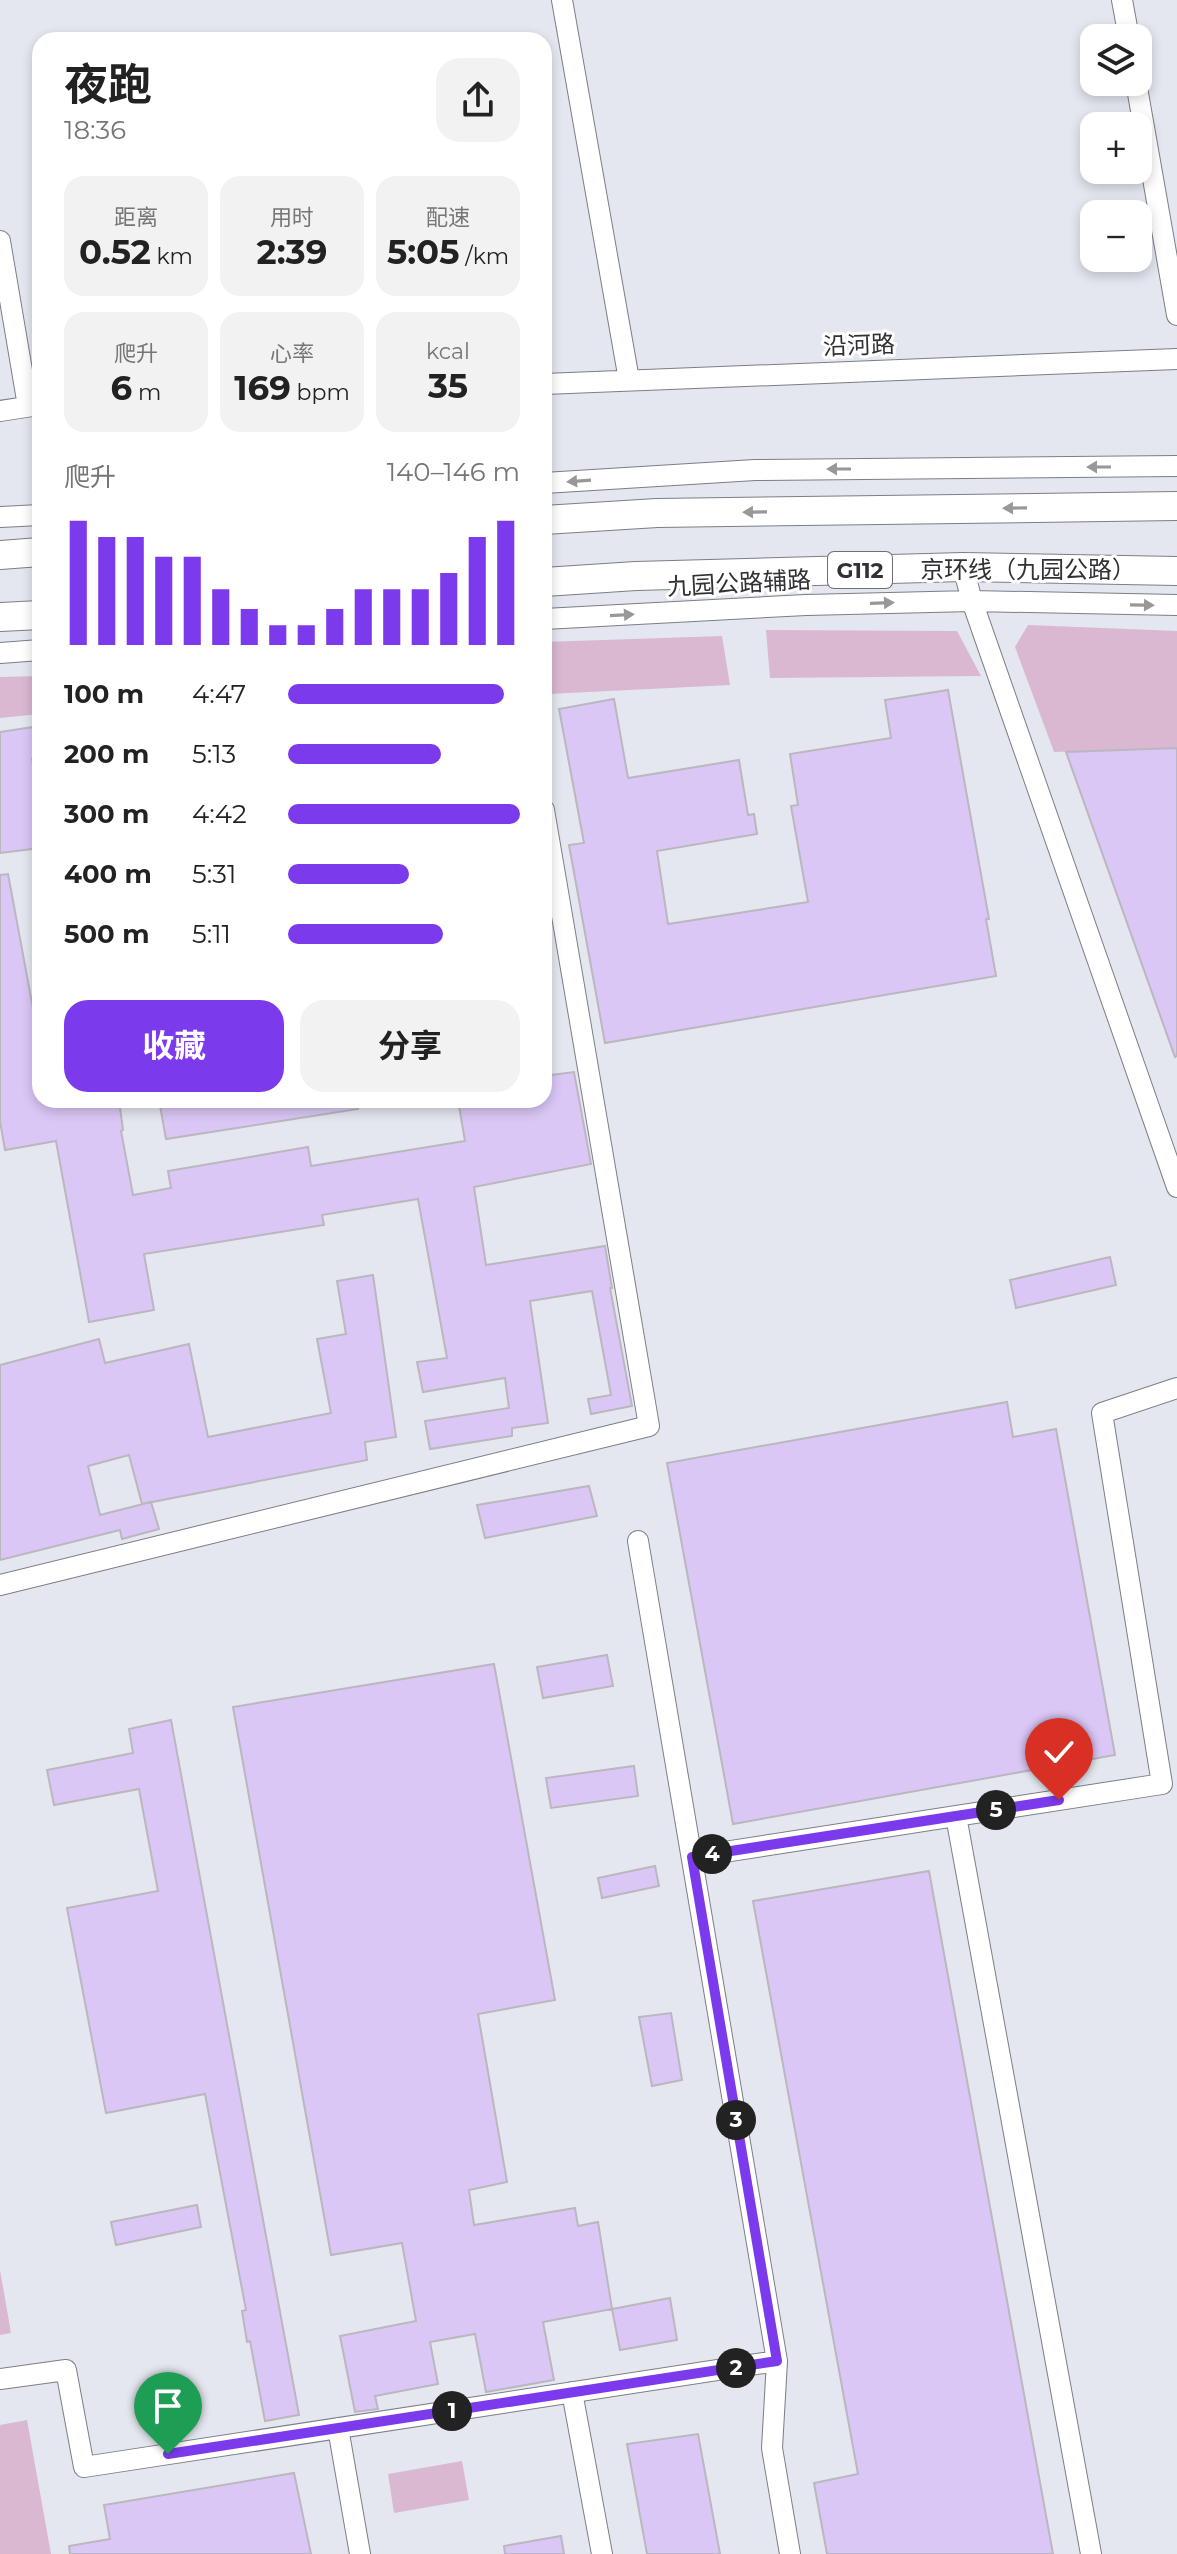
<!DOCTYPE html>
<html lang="zh">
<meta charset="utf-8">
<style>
body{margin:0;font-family:Montserrat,"Noto Sans SC",sans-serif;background:#f2f2f2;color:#222;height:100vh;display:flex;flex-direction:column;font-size:30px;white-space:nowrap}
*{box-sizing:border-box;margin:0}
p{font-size:26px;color:#767676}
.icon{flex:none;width:44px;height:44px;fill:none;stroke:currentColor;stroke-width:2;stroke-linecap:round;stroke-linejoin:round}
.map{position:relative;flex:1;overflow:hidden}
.sheet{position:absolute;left:32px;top:32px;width:520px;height:1076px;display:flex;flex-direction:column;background:#fff;border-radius:24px;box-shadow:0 4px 12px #0003}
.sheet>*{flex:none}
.fabs{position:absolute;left:1080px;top:24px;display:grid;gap:16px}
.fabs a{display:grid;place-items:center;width:72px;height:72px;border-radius:16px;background:#fff;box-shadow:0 4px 12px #0003;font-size:40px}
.pin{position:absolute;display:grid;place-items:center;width:68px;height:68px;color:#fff;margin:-82px -34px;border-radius:50% 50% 50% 0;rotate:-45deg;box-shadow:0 0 8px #0007}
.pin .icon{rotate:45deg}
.km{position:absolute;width:40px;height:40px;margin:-20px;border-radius:50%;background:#222;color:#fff;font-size:22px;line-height:40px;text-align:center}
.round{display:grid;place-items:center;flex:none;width:84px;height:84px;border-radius:24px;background:#f2f2f2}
.summary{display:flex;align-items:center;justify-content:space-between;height:136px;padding:0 32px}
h1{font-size:44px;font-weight:700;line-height:60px}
.figures{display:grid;grid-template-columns:repeat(3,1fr);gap:12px;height:136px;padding:8px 32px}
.figures div{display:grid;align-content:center;border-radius:20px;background:#f2f2f2;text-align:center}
.figures b{font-size:34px;font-weight:700}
.figures small{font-size:22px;font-weight:400}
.figures p{font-size:22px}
.chart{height:224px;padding:16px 32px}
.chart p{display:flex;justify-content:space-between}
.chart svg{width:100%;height:144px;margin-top:8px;stroke:#7c3aed;stroke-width:6}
.button{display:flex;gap:16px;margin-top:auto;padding:16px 32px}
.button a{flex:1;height:92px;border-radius:24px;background:#7c3aed;color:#fff;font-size:32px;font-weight:700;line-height:92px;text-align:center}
.button a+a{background:#f2f2f2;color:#222}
ul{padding:0 32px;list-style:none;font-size:26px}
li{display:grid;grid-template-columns:128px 96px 1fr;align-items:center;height:60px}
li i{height:20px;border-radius:10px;background:#7c3aed}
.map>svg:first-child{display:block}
.green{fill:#dab8d2}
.building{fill:#dac7f6;stroke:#bab7bf;stroke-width:2}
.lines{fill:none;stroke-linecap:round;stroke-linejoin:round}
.minor-casing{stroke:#7c7e86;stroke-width:22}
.highway-casing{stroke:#7c7e86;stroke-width:30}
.minor{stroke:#fff;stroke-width:20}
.highway{stroke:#fff;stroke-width:28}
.oneway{fill:#98989a}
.route-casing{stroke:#fff;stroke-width:16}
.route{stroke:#7c3aed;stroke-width:10}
.labels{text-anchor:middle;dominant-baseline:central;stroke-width:6;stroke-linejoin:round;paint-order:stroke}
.shield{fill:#fff;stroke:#6f6f72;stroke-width:2}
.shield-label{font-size:22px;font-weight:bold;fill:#313135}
.street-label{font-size:24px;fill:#313135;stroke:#fff}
</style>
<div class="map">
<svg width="1177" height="2554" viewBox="0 0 1177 2554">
<rect width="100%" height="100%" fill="#e4e7ef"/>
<path class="green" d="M1028,625l149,6v117l-123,4 -39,-105z
M766,630l191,1 24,45 -211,2z
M722,636l8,49 -181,9 -5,-29v-23z
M40,676v38l-40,4v-41z
M0,2270l11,63 -11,2z
M27,2420l24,134h-51v-129z
M462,2461l7,39 -75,13 -6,-39z"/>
<path class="building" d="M948,690l41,229h-3l10,57 -391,67 -36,-198 15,-2 -25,-134 55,-10 14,79 111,-18 9,55 6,-1 3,20 -100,17 11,73 140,-22 -17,-96 7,-1 -8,-51 101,-16 -6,-38z
M40,726v32l-8,1 8,48v41l-40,5v-121z
M1177,748v308l-2,1 -109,-305z
M8,874l32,172v54h79l4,30 -2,1 12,64 38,-7 -3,-17 140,-24 3,19 154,-25 -7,-41h86v-24l30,-4 17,92 -117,23 12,78 119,-19 7,42h-2l22,118 -41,8 -3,-15 23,-4 -19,-104 -62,10 18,122 -36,5v8l-82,13 -5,-28 84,-13 -4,-30 -82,14 -6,-30 30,-4 -29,-159 -96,16 2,10 -180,29 10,56 -65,12 -33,-181 -51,9 -5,-29v-246z
M159,1100h199v9l-192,30z
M1110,1257l6,28 -100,23 -6,-28z
M373,1275l23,162 -31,5 2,18 -225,44 -13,-49 -41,11 12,49 51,-13 8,27 -37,10 -2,-9 -120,30v-195l99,-26 6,24 84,-19 19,93 123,-24 -14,-74 29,-5 -9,-53z
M1007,1402l6,35 43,-8 59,326 -382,69 -66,-361z
M589,1486l8,30 -112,22 -8,-33z
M607,1655l6,31 -70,12 -6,-31z
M494,1664l61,336 -77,14 29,168 -38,8 5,35 101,-17 3,18 20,-4 14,87 -69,13 11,58 -68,12 -11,-58 -45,8 8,42 -63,12 3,13 -23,3 -15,-76 76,-15 -14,-78 -71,12 -98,-548z
M171,1720l128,695 -34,6 -15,-80 -3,1 -5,-31 4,-1 -41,-216 -99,19 -39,-205 91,-17 -19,-102 -85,16 -7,-35 86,-17 -4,-24z
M634,1766l4,30 -87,12 -5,-30z
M655,1866l4,20 -57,12 -4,-20z
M929,1871l124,683h-226l-13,-71 44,-9 -105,-573z
M671,2013l11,67 -30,6 -13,-69z
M197,2205l4,22 -85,18 -5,-23z
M670,2298l7,42 -57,10 -8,-41z
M698,2434l22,120h-73l-20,-110z
M294,2473l17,81h-241l-1,-8 41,-7 -6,-34z
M561,2536l3,18h-59l-1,-8z"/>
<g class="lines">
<g class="minor-casing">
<path id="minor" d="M562,0l67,380
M1122,0l7,38
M1136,82l41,233
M0,241l28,165
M544,384l633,-25
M0,411l39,-6
M544,483l211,-13 422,-4
M0,517l40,-2
M963,567l9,34 205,586
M544,619l262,-14 166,-4 205,4
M0,653l40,-3
M638,1541l139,820 -5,87 18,106
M0,1585l649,-159 -105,-616
M956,1816l135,738
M692,1857l470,-73 -60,-371 75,-25
M0,2379l66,-9 18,97 693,-106
M572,2392l30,162
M338,2428l22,126"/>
</g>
<g class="highway-casing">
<path id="highway" d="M544,520l113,-7 520,-7
M0,555l40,-3
M544,582l92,-6 327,-9 214,4
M0,617l40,-2"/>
</g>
<use href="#minor" class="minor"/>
<use href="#highway" class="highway"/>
</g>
<defs><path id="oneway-solid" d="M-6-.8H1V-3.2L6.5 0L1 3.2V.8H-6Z" transform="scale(2)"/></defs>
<g class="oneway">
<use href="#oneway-solid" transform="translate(1099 467) rotate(180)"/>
<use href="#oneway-solid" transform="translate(839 469) rotate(180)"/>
<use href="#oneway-solid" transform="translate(579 481) rotate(176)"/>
<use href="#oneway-solid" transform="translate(1015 508) rotate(179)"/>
<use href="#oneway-solid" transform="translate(755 512) rotate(179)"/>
<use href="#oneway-solid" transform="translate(882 603) rotate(-2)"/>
<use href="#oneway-solid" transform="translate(1142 605) rotate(1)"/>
<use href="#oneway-solid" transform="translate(622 615) rotate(-3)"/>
</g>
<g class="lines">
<g class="route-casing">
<path id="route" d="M168,2454l609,-93 -85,-504 367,-57"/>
</g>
<use href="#route" class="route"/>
</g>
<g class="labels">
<rect class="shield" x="828" y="552" width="64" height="36" rx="6"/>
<g class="shield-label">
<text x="860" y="570">G112</text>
</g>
<g class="street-label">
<text transform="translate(859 345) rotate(-2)">沿河路</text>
<text x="1028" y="569">京环线（九园公路）</text>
<text transform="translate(739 583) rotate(-3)">九园公路辅路</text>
</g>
</g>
</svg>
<div class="fabs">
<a><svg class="icon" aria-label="layers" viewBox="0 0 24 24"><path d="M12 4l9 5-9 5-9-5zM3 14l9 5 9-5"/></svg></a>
<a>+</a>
<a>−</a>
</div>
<div class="pin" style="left:168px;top:2454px;background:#1e9e55"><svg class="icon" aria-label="arrive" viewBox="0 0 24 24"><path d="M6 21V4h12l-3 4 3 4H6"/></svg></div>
<div class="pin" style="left:1059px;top:1800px;background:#d93025"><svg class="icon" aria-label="check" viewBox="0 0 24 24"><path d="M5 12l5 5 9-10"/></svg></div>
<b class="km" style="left:452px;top:2411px">1</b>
<b class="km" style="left:736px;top:2368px">2</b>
<b class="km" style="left:736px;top:2120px">3</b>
<b class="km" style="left:712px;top:1854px">4</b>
<b class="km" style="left:996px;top:1810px">5</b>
<section class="sheet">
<div class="summary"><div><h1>夜跑</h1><p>18:36</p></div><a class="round"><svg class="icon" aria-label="share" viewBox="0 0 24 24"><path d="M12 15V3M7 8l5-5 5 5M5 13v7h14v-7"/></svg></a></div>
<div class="figures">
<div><p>距离</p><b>0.52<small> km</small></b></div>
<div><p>用时</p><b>2:39</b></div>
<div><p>配速</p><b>5:05<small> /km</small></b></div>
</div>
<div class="figures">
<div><p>爬升</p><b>6<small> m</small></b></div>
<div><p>心率</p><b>169<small> bpm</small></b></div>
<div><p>kcal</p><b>35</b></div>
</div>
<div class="chart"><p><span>爬升</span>140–146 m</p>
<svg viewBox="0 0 160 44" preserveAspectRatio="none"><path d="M5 44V6M15 44V11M25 44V11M35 44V17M45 44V17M55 44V27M65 44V33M75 44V38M85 44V38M95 44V33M105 44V27M115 44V27M125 44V27M135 44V22M145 44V11M155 44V6"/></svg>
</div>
<ul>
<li><b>100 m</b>4:47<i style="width:93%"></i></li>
<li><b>200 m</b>5:13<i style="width:66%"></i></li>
<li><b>300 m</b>4:42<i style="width:100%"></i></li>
<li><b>400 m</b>5:31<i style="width:52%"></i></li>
<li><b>500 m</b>5:11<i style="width:67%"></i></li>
</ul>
<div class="button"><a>收藏</a><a>分享</a></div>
</section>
</div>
